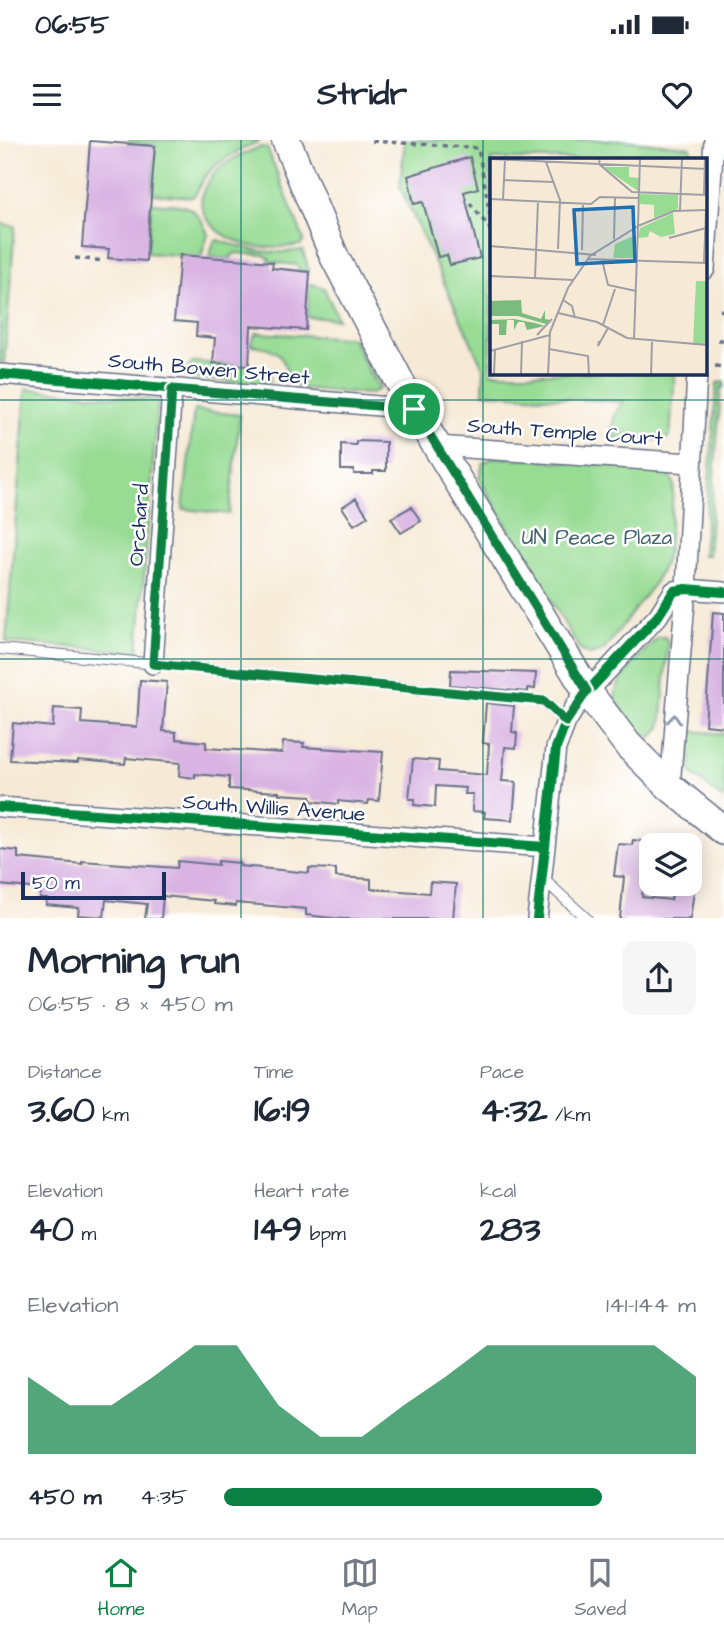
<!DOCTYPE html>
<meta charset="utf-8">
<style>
body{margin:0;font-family:"Architects Daughter",sans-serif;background:#f6f6f7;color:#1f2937;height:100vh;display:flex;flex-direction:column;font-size:26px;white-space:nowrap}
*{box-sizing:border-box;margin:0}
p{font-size:23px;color:#747a83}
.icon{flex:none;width:38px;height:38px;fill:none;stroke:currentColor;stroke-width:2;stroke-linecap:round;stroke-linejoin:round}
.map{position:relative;height:778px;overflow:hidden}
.details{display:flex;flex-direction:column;background:#fff;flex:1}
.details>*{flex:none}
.fabs{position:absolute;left:639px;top:693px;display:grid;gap:14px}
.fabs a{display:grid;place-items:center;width:63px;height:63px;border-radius:14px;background:#fff;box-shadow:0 4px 18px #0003;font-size:35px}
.scale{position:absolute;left:21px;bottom:18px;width:145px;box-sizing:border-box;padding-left:7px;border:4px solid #1b2f5e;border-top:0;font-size:19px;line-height:24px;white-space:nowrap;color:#1b2f5e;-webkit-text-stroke:5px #fff;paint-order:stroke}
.pin{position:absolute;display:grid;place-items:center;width:60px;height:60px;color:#fff;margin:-30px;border:4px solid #fff;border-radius:50%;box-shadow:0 2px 7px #0007}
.round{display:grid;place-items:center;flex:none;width:74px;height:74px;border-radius:14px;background:#f6f6f7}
.overview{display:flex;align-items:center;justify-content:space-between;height:119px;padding:0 28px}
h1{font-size:38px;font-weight:700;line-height:52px}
.figures{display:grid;grid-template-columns:repeat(3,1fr);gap:10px;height:119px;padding:7px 28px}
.figures div{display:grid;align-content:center}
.figures b{font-size:35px;font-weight:700}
.figures small{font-size:19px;font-weight:400}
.figures p{font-size:19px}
.chart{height:196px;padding:14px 28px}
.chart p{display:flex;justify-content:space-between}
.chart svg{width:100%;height:126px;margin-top:7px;fill:#0b8043;opacity:.7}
ul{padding:0 28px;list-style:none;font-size:23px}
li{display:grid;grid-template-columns:112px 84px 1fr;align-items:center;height:52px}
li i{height:18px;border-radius:9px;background:#0b8043}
.status{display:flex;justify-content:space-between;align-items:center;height:49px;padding:0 35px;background:#fff;direction:ltr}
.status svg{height:19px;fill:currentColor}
header{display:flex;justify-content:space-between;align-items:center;height:91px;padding:0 28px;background:#fff;font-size:32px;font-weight:700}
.menu{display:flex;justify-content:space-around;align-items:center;height:98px;border-top:2px solid #e0e1e3;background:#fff;font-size:19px;color:#747a83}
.menu a{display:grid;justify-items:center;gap:4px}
.menu .on{color:#0b8043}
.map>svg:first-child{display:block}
.green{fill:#98dc94;stroke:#5a8679;stroke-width:2}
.building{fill:#d9b4e3}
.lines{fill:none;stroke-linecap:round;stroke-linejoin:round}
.lane-casing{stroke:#687088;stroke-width:12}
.street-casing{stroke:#687088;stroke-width:22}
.secondary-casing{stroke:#687088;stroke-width:31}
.path{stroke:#687088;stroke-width:3.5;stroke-dasharray:5 5;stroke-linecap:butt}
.lane{stroke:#fff;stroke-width:10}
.street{stroke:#fff;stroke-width:19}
.secondary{stroke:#fff;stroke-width:28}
.cycleway-casing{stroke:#fff;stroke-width:15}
.cycleway{stroke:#00873e;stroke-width:10}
.oneway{stroke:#8d97ae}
.route-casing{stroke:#fff;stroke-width:14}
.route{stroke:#0b8043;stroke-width:9}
.grid{fill:none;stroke:#0f766e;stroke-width:2;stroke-opacity:0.55}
.labels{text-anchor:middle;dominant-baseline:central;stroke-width:5;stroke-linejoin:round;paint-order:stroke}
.street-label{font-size:21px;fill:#1b2f5e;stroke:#fff}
.park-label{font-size:21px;fill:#40636e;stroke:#fff}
.inset-road{fill:none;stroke:#9e9fa6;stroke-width:2}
.view{fill:#1f6fb2;fill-opacity:0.15;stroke:#1f6fb2;stroke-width:3.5}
.inset-edge{fill:none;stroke:#1b2f5e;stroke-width:3.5}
</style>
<div class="status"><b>06:55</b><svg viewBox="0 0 49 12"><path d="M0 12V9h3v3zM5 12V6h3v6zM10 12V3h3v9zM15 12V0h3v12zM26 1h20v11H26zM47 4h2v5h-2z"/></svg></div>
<header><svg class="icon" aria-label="menu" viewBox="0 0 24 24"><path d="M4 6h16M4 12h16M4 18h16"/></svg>Stridr<svg class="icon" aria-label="heart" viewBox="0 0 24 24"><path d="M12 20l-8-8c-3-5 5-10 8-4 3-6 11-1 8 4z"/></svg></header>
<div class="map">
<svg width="724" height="779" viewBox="0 0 724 779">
<rect width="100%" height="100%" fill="#fff"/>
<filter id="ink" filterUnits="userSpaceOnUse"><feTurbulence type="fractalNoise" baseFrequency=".0143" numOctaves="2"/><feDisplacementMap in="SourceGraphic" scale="14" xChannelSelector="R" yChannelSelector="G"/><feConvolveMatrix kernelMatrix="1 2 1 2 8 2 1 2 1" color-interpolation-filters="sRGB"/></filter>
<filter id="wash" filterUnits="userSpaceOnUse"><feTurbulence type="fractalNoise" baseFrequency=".00686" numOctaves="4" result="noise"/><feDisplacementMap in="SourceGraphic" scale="28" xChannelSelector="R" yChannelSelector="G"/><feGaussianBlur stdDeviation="1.57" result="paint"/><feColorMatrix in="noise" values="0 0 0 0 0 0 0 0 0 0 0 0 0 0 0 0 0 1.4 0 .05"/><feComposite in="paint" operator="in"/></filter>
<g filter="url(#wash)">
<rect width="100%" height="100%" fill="#f6ead6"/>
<path class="green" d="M129,0h132c-20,10 -38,17 -53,33 -7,7 -9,18 -15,24l-41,-3 3,-48 -27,-2z
M405,0h217l69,7 -1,12h-199v214h184l-5,63 -6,4 -52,-3 2,-22 9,-13 -140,-9 1,-23 -84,-183z
M261,7l6,1 37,92 -3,5c-16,2 -32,4 -49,1 -28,-6 -66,-31 -44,-64 12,-19 33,-28 53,-35z
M151,63c34,3 42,-3 57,31l-7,23 -54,-4z
M0,84l15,2 -11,137 -4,-1z
M218,100c33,10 50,16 85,10l6,22 -9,-1 -3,-6 -27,-3 -1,-4 -5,-3 -29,-2 -6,6 -20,-2 5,-15z
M311,144l13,4 14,31 -31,-2 2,-32z
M256,193l96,5 26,52 -9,4 -70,-6c-23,-15 -2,-40 -49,-43z
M356,199h5l21,40 -2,8z
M194,222l67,5 8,4 1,10 -5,4 -75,-7 -3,-3v-7z
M724,242v5l-3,1 -13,167h-5l14,-172z
M26,249l132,11 -20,252 -132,-10z
M194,270l46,5 -11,99 -46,-5z
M494,317l159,11 15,6 6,9 -6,65 -5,19 -10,18 -50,66 -13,4 -10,-5 -101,-172 4,-15z
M658,497h7l3,5 -7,85 -9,10 -10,-2c-8,-11 -21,-24 -26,-36 -6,-16 31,-50 42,-62z
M692,591l32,3v66l-32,-26 -2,-22z"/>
<g id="blocks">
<path class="building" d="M90,1l65,5 -9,115 -38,-3 1,-9 -27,-2z
M470,17l8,31 -14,4 16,66 -30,7 -3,-10 -9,2 -15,-55 -9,2 -6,-28z
M180,115l93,7 -1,6 38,4 -4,58 -55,-4 -2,40 -36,-3 2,-25 -19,-2 1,-13 -23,-2z
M356,301l30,1v29h-13v3h-19v-4h-13v-26l15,1z
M356,358l12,18 -14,9 -12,-18z
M411,367l10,14 -20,12 -10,-15z
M713,472l11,1v114l-19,-2z
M451,530l85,3 -1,16 -7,-1v4l-78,-7z
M140,540l27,2 -4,49 13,1v7l30,3v6l76,5 1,-11 21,1 -1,4 80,5 -4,49 -10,-1 -1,4 -30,-3v3l-27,-3v-5l-32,-2v-2l-50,-3v-12l-34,-3v4l-16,-2 1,-13 -54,-5 -1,6 -47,-4v3l-68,-3 3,-37 40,4 1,-19 28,2 -1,13 56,4z
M486,563l28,3 -2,26 5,1 -1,15 -11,-1 -3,34 14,1 -3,38 -29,-2 1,-6 -13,-1 1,-17h-8l1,-6 -30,-2 -1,21 -21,-2 1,-6h-6l4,-40 26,2 -1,10 49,4 2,-31 -6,-1z
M633,700l15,2 -6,55 29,3 3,-16h21l-5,35h-70l4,-42 -10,-1 4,-32 14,1z
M0,709l18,2v7l64,6v-3l95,7 1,-7 40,4v-4l22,2v3l69,7v-5l27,1v8l35,2v10l58,4 1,-11 26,2 -3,35h-112l-35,-4v-6l-70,-6v3l-22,-2v-3l-51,-5 -2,23h-16l2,-15 -41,-4 -2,17 -26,-2 1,-7 -33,-3 1,-6h-7l1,-10 -41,-4z"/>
</g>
</g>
<g filter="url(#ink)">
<use href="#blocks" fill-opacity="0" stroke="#687088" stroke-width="2"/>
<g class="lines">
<g class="lane-casing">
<path id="lane" d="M0,509l544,52 22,21
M542,738l45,41"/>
</g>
<g class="street-casing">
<path id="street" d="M705,129l9,-129
M0,234l414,35
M437,306l254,17
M153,524l19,-275
M670,647l16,-198 11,-216
M0,667l545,40
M537,779l19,-171 10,-26 13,-21 79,-85 16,-25 12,-2 38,3"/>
</g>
<g class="secondary-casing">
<path id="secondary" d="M286,0l48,116 80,153 173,282 41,54 42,42 54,44"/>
</g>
<path class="path" d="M372,1l106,7 13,72
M470,63l21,27
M75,118l29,3
M720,170l4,1
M718,200h6
M715,226l9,1"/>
<use href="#lane" class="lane"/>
<use href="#street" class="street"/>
<use href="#secondary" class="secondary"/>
<g class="cycleway-casing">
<path id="cycleway" d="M0,234l414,35
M0,667l545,40
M537,779l19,-171 10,-26 13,-21 79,-85 16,-25 12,-2 38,3"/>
</g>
<use href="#cycleway" class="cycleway"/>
</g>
<defs><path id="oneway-chevron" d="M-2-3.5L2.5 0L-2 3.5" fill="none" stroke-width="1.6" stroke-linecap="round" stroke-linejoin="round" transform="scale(1.75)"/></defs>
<use class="oneway" href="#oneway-chevron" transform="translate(674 579) rotate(-85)"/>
</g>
<g class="lines" filter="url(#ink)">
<g class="route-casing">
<path id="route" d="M172,249l242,20 173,282 -21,31 -22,-21 -391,-37z"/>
</g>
<use href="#route" class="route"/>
</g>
<path class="grid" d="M241,0v779M483,0v779M0,260h724M0,519h724"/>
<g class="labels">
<g class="street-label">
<text transform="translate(209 229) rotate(5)">South Bowen Street</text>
<text transform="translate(565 292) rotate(4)">South Temple Court</text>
<text transform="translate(139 385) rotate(-86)">Orchard</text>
<text transform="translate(274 668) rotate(4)">South Willis Avenue</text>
</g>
<g class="park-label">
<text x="597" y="397">UN Peace Plaza</text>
</g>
</g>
<g transform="translate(490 18)">
<rect width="217" height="217" fill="#f6ead6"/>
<path d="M113,9h26v10l10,1 -1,13zM150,36l38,1v14l-24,9v-13l-14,-1zM183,55l2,21 -14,3 -11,-6 -2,6 -10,1 2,-10zM141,79h5l-1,21h-22l2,-14zM206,123h11v64h-14z" fill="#98dc94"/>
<path d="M31,142l1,13 19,6 4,-9v9l5,1 -4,4 -28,-8h-28v-15zM24,161l21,4 10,3 -18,4 -3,-8h-6l-4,8v-10h-7l-1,15h-7v-11h-9v-4z" fill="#7abc7e"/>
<path class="inset-road" d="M110,0l-1,6 33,28 75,3M0,1l217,10M56,4l14,38 -2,49M14,22l49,2M214,37l1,-37M0,41l101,5 9,-7 39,1M13,41l2,-39M190,52l2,-52M0,65l1,-24M179,80l37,-10M124,81l1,-41M0,88l106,9M92,92l1,-47M98,101l119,4M112,102l6,25 28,6M214,105l2,-53M0,118l83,4M45,121l3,-78M73,142l9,6 3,12M68,155l39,9 30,16 80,7M113,167l12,-36M47,177l15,-16M144,181l4,-113 36,-15 33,-1M109,183l-1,5 10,-18M59,191l39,7 1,19M0,193l60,-16M4,217l1,-25M31,217l1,-34M58,217l2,-43 18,-44 22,-32 48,-30 2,-68M161,217l1,-33"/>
<path class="view" d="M143,49l2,54 -58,3 -3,-54z"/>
<rect width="217" height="217" class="inset-edge"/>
</g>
</svg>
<div class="fabs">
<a><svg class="icon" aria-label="layers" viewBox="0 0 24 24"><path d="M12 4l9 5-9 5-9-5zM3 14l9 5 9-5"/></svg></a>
</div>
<div class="scale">50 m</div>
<div class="pin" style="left:414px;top:269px;background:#1e9e55"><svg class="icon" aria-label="arrive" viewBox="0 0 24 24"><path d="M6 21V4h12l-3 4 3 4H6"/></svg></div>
</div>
<section class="details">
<div class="overview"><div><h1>Morning run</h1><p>06:55 · 8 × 450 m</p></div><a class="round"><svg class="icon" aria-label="share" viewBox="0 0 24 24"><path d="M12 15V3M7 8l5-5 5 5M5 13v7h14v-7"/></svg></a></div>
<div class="figures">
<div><p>Distance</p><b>3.60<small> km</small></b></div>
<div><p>Time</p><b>16:19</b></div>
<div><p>Pace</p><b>4:32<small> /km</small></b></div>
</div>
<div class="figures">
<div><p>Elevation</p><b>40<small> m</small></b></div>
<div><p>Heart rate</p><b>149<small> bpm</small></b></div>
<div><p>kcal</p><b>283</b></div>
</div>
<div class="chart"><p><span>Elevation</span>141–144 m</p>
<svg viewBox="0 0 160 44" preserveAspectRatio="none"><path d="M0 44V17L10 27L20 27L30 17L40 6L50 6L60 27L70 38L80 38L90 27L100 17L110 6L120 6L130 6L140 6L150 6L160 17V44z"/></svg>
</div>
<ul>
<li><b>450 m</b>4:35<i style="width:80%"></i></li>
</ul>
</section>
<nav class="menu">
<a class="on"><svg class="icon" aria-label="home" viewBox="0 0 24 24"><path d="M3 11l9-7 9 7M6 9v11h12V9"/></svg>Home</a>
<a><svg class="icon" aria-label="map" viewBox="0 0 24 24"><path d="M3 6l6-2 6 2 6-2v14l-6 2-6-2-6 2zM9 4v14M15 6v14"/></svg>Map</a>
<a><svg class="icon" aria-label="saved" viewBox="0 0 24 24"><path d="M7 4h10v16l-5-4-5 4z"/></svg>Saved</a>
</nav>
